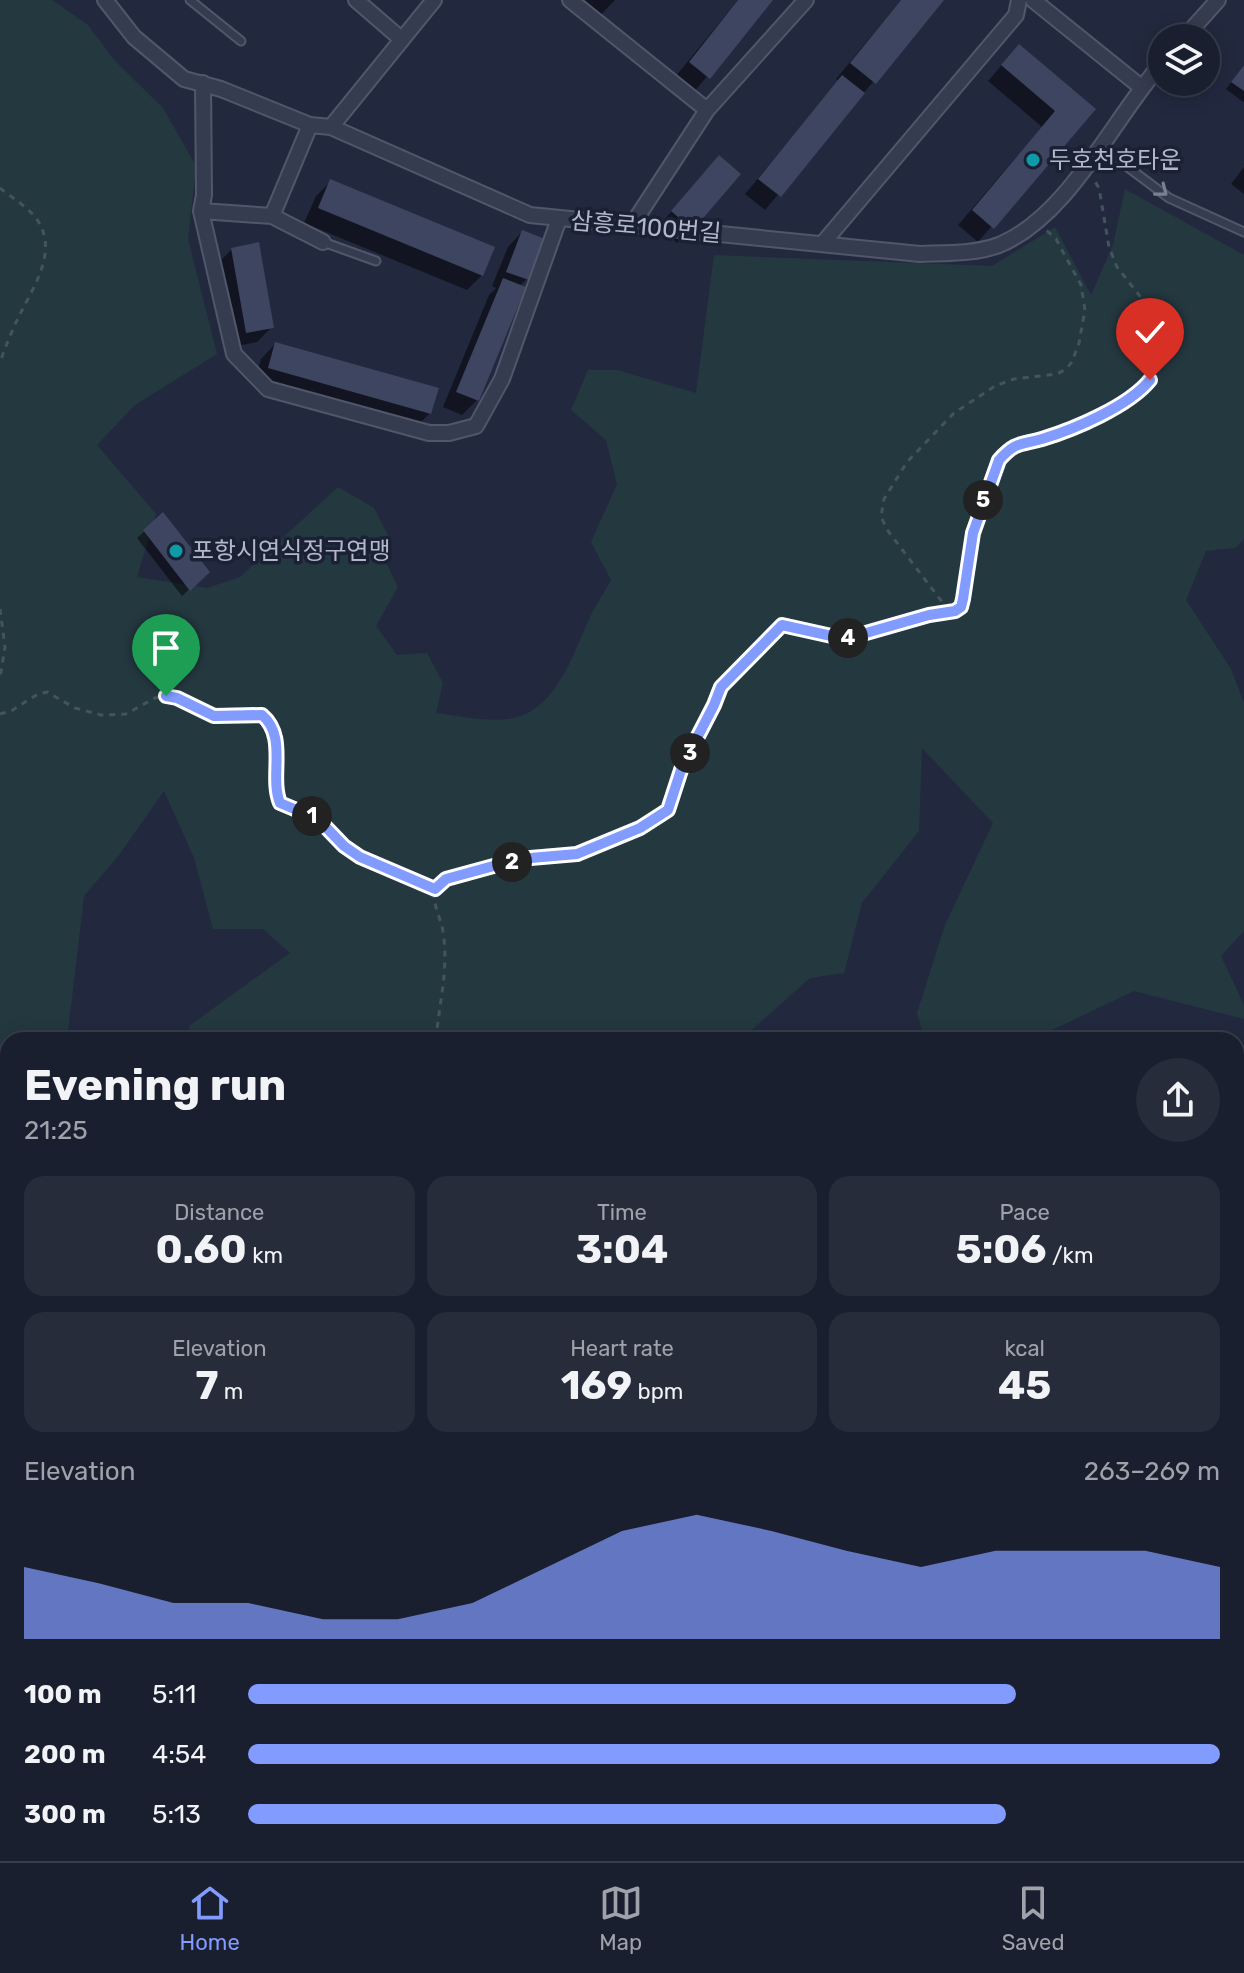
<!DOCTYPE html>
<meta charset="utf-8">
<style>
body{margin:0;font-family:Rubik,"Noto Sans KR",sans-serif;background:#272c3b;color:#f1f3f6;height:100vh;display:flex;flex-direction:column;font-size:30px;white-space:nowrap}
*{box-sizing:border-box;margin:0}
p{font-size:26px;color:#9fa2aa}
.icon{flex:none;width:44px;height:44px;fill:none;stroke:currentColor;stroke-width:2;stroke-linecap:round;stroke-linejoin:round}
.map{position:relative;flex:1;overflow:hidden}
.panel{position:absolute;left:0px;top:1032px;width:1244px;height:830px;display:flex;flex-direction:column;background:#1a1f2f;border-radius:24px 24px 0 0;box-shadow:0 4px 20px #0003,0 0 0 2px #383d4b}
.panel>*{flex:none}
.controls{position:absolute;left:1148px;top:24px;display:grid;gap:16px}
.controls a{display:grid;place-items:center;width:72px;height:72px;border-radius:50%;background:#1a1f2f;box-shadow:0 4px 20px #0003,0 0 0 2px #383d4b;font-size:40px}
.pin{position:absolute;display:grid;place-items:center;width:68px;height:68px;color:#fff;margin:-82px -34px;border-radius:50% 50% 50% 0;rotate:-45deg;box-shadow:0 0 8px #0007}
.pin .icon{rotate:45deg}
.km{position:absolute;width:40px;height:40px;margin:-20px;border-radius:50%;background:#222;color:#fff;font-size:22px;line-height:40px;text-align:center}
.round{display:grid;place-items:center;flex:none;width:84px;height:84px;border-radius:42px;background:#272c3b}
.overview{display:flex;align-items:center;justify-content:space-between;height:136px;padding:0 24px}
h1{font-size:44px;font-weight:700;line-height:60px}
.stats{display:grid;grid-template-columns:repeat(3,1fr);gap:12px;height:136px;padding:8px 24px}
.stats div{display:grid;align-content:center;border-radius:20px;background:#272c3b;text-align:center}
.stats b{font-size:40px;font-weight:700}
.stats small{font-size:22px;font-weight:400}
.stats p{font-size:22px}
.chart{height:224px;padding:16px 24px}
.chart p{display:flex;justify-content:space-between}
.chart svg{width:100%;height:144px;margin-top:8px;fill:#829bff;opacity:.7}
ul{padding:0 24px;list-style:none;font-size:26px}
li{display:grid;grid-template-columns:128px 96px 1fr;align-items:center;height:60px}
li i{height:20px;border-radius:10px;background:#829bff}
.tab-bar{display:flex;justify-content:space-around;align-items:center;height:112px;border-top:2px solid #383d4b;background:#1a1f2f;font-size:22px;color:#9fa2aa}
.tab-bar a{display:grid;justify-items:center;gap:4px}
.tab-bar .selected{color:#829bff}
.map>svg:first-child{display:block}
.green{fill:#243840}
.shadow{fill:#0007}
.building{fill:#3e4560}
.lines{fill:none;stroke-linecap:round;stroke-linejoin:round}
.lane-casing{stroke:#51576a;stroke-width:11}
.street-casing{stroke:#51576a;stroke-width:18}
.secondary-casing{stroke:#51576a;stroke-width:24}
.primary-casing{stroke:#3f4558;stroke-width:26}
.path{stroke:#42555d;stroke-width:3;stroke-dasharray:6 6;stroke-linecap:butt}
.lane{stroke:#363c4f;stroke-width:7}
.street{stroke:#363c4f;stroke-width:14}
.secondary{stroke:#444a62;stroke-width:20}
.primary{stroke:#545b6f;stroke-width:22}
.oneway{stroke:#7a8093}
.route-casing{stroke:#fff;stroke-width:16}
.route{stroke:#829bff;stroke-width:10}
.culture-dot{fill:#0f9aa8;stroke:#1b2134;stroke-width:3}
.labels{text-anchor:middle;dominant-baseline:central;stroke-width:7;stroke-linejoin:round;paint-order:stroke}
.poi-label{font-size:24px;fill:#b2b7ca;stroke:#1b2134;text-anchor:start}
.street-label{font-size:24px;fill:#b2b7ca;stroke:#1b2134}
</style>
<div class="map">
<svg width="1244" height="1861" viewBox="0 0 1244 1861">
<rect width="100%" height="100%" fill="#22293f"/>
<path class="green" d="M0,0h52l36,25 27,36 48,47 33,58 -8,73 29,115 -82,51 -38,40 59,69 -19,63 70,11 33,-11 98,-90 36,21 15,29 -7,18 16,32 -22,39 21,29 30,-2 16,30 -7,30c25,3 57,11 82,4 42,-13 57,-69 74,-104 6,-11 13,-22 19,-33l-20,-38 26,-58 -11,-44 -35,-30 17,-40h29l79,23 18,-138 278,11 63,-39 36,68 22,-50 12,-56 119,66v284l-9,9 -29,3 -20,49 45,69 13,34v228l-23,25 23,49v14l-110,-28 -103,49h-106l-8,-27 28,-88 48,-102 -71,-75 -3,83 -57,72 -18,70 -34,5 -64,57 4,5h-560l-1,-14 101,-73 -27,-24h-50l-19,-71 -30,-67 -45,64 -35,41 -17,144h-59v48l-8,-3z
M0,1232l8,4v504l-8,-3z
M222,1854h53v7h-45z
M470,1854h76l16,7h-95z"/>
<path class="shadow" d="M582,0h33l-18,19 -18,-15z
M738,0h33l-77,92 -19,-15z
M901,0h41l-177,210 -20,-16 94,-113 -3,-2z
M1005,61l88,48 -115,133 -20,-17 84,-98 -54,-46z
M1244,65v36l-1,1 -17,-13z
M1244,167v27l-13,-10z
M704,173l-13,56 -14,14 -19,-16z
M330,182l152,93 -15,15 -163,-67 12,-27z
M522,232l5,47 -8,7 -42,114 -15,15 -19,-8 46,-112 7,-7 -4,-2 16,-39z
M232,249l40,78 -15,15 -25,5 -15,-83z
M275,344l155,69 -15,15 -161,-45 7,-24z
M162,515l46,57 -26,24 -45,-58z
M1236,1417l8,3v40l-3,3 -5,-2z
M1241,1477l3,1v39l-8,-3v-33z
M1244,1518v24l-8,-2z
M1089,1854h89l-4,7h-73z"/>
<path class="building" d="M738,0h35l-63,79 -21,-17z
M901,0h43l-68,84 -26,-21z
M1019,44l77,65 -102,120 -22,-19 83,-99 -54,-46z
M1244,65v26l-13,-9z
M842,75l23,18 -84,104 -23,-18z
M719,155l22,19 -48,56 -22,-19z
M330,179l165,68 -12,29 -165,-68z
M522,230l23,9 -16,41 -23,-8z
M259,242l15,86 -28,5 -15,-85z
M503,278l23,9 -47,114 -23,-9z
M275,342l164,46 -8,26 -163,-46z
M163,512l47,60 -20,19 -47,-61z
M1236,1415l8,3v37l-8,-2z
M1240,1474l4,2v32l-8,-3v-19z
M1236,1619l8,4v25l-8,14z
M1114,1854h67l-5,7h-50z"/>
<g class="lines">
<g class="lane-casing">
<path id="lane" d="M190,0l51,41
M1101,147l68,51 75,34
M323,242l53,19
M1236,1378l8,3"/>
</g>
<g class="street-casing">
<path id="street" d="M105,0l29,37 50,42 37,10 89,36 21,2 199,88 390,39c26,-1 55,0 79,-9 69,-28 114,-126 163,-182
M356,0l44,38
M570,0l137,110
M1033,0l108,87
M1184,38l34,-38
M203,83l1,112 -3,16 33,143 34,35 161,44h20l27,-7 26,-47 57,-160
M310,125l-38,91 51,26
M331,127l103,-127
M201,211l71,5
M632,225l75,-115 99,-110
M823,243l193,-228 3,-15
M1236,1466l8,2
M1236,1809l8,-13
M1236,1839l8,5
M415,1854v7
M651,1854l8,7
M623,1861l3,-7
M1205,1861l4,-7"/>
</g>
<g class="secondary-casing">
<path id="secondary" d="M1236,1690l8,5"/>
</g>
<g class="primary-casing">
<path id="primary" d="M1236,1242l8,-26
M1236,1329l8,-29
M965,1861l4,-7
M998,1861l4,-7"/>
</g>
<path class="path" d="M0,188c12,10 30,20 38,33 20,31 -5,67 -19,95 -7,15 -14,31 -19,47
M0,609l5,38 -5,31
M949,611l-61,-80 -7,-14 3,-18 23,-37 47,-49 41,-27 19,-7 43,-5 9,-5 6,-7 7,-19 6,-33 -4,-25 -25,-46 -10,-9
M0,714l11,-3 27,-17 9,-2 28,16 26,7 25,-1 29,-16 11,-2 11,2 37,18 48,-1c26,22 7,61 18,88l38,16 26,27 16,11 75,32
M436,1040c3,-37 13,-70 7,-108 -2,-16 -15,-34 -5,-48l20,-9 61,-16 58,-5 63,-26 28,-18 14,-43 32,-62 7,-18 61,-62 63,14 84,-24 26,-4 8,-12 10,-66 26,-73 6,-7 19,-12 17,-2 66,-25 33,-21 15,-24 3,-8 -3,-29 -12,-32 -26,-33 -8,-20 -10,-59 -5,-8"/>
<use href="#lane" class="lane"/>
<use href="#street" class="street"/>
<use href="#secondary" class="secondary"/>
<use href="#primary" class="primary"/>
</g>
<defs><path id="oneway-chevron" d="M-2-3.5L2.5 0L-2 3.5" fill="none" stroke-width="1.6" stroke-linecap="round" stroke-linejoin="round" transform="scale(2)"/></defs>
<use class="oneway" href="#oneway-chevron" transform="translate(1162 191) rotate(38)"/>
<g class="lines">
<g class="route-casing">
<path id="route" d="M166,696l11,2 37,18 48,-1c26,22 7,61 18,88l38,16 26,27 16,11 75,32 11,-10 73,-20 58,-5 63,-26 28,-18 14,-43 32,-62 7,-18 61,-62 63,14 84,-24 26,-4 6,-4 2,-8 10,-66 26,-73c17,-19 22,-15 43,-21 33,-10 87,-33 108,-59"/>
</g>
<use href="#route" class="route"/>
</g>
<g class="culture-dot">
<circle cx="1033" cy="160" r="8"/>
<circle cx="176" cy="551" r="8"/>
</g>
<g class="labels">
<g class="poi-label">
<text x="1049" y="160">두호천호타운</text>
<text x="192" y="551">포항시연식정구연맹</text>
</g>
<g class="street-label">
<text transform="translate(646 227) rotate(5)">삼흥로100번길</text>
</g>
</g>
</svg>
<div class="controls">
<a><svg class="icon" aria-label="layers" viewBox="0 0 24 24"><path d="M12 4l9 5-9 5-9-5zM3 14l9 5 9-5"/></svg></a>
</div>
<div class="pin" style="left:166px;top:696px;background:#1e9e55"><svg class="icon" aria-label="arrive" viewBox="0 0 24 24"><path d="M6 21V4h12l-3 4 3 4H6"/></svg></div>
<div class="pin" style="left:1150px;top:380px;background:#d93025"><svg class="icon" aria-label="check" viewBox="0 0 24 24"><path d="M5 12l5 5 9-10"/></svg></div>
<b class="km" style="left:312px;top:816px">1</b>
<b class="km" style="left:512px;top:862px">2</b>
<b class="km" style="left:690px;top:753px">3</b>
<b class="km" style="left:848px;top:638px">4</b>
<b class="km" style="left:983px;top:500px">5</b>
<section class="panel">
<div class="overview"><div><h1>Evening run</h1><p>21:25</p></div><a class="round"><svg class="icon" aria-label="share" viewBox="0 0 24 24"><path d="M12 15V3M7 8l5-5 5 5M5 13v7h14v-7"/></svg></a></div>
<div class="stats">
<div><p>Distance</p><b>0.60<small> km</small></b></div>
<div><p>Time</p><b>3:04</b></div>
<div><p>Pace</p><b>5:06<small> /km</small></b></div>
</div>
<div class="stats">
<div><p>Elevation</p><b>7<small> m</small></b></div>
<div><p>Heart rate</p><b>169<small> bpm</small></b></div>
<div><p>kcal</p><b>45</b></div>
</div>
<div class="chart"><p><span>Elevation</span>263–269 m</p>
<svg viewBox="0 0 160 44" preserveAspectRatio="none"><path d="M0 44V22L10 27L20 33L30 33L40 38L50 38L60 33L70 22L80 11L90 6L100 11L110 17L120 22L130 17L140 17L150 17L160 22V44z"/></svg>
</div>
<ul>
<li><b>100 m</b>5:11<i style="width:79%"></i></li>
<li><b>200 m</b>4:54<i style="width:100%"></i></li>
<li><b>300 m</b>5:13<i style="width:78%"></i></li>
</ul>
</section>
</div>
<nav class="tab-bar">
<a class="selected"><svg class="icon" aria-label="home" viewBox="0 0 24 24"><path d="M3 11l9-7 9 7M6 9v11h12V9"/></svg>Home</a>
<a><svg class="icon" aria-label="map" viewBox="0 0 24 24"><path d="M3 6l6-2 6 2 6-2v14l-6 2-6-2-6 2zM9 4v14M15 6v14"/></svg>Map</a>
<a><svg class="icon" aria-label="saved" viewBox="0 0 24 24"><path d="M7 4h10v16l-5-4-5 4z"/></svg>Saved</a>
</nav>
